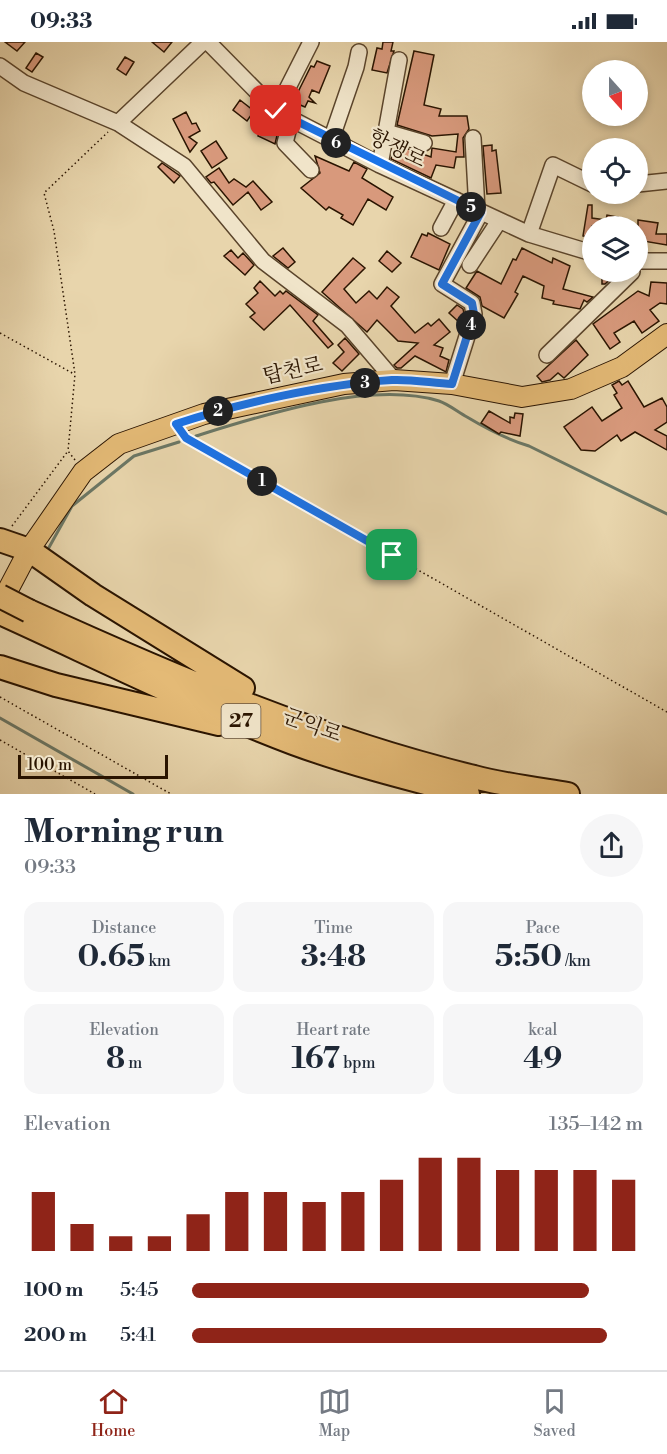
<!DOCTYPE html>
<meta charset="utf-8">
<style>
body{margin:0;font-family:"Libre Bodoni","Noto Serif KR",serif;background:#f6f6f7;color:#1f2937;height:100vh;display:flex;flex-direction:column;font-size:22px;white-space:nowrap}
*{box-sizing:border-box;margin:0}
p{font-size:20px;color:#747a83}
.icon{flex:none;width:33px;height:33px;fill:none;stroke:currentColor;stroke-width:2;stroke-linecap:round;stroke-linejoin:round}
.map{position:relative;height:752px;overflow:hidden}
.details{display:flex;flex-direction:column;background:#fff;flex:1}
.details>*{flex:none}
.needle{width:39px;rotate:159deg}
.fabs{position:absolute;left:582px;top:18px;display:grid;gap:12px}
.fabs a{display:grid;place-items:center;width:66px;height:66px;border-radius:50%;background:#fff;box-shadow:0 3px 9px #0003;font-size:30px}
.scale{position:absolute;left:18px;bottom:15px;width:150px;box-sizing:border-box;padding-left:6px;border:3px solid #2a1400;border-top:0;font-size:16px;line-height:21px;white-space:nowrap;color:#2a1400;-webkit-text-stroke:4px #f0e4c9;paint-order:stroke}
.pin{position:absolute;display:grid;place-items:center;width:51px;height:51px;color:#fff;margin:-26px;border-radius:12px;box-shadow:0 3px 9px #0006}
.km{position:absolute;width:30px;height:30px;margin:-15px;border-radius:50%;background:#222;color:#fff;font-size:16px;line-height:30px;text-align:center}
.round{display:grid;place-items:center;flex:none;width:63px;height:63px;border-radius:32px;background:#f6f6f7}
.overview{display:flex;align-items:center;justify-content:space-between;height:102px;padding:0 24px}
h1{font-size:33px;font-weight:700;line-height:45px}
.metrics{display:grid;grid-template-columns:repeat(3,1fr);gap:9px;height:102px;padding:6px 24px}
.metrics div{display:grid;align-content:center;border-radius:15px;background:#f6f6f7;text-align:center}
.metrics b{font-size:30px;font-weight:700}
.metrics small{font-size:16px;font-weight:400}
.metrics p{font-size:16px}
.chart{height:168px;padding:12px 24px}
.chart p{display:flex;justify-content:space-between}
.chart svg{width:100%;height:108px;margin-top:6px;stroke:#8f2418;stroke-width:6}
ul{padding:0 24px;list-style:none;font-size:20px}
li{display:grid;grid-template-columns:96px 72px 1fr;align-items:center;height:45px}
li i{height:15px;border-radius:8px;background:#8f2418}
.status{display:flex;justify-content:space-between;align-items:center;height:42px;padding:0 30px;background:#fff;direction:ltr}
.status svg{height:16px;fill:currentColor}
.tabs{display:flex;justify-content:space-around;align-items:center;height:84px;border-top:2px solid #e0e1e3;background:#fff;font-size:16px;color:#747a83}
.tabs a{display:grid;justify-items:center;gap:3px}
.tabs .selected{color:#8f2418}
.map>svg:first-child{display:block}
.lines{fill:none;stroke-linecap:round;stroke-linejoin:round}
.stream{stroke:#6b7765;stroke-width:3}
.building{fill:#d8997c;stroke:#2a1400;stroke-width:1.5}
.minor-casing{stroke:#5a442b;stroke-width:18}
.major-casing{stroke:#2a1400;stroke-width:22}
.highway-casing{stroke:#2a1400;stroke-width:26}
.path{stroke:#2a1400;stroke-width:1.5;stroke-dasharray:1.5 3;stroke-linecap:butt}
.minor{stroke:#f0e4c9;stroke-width:15}
.major{stroke:#e4ba76;stroke-width:20}
.highway{stroke:#e4ba76;stroke-width:22}
.highway-bridge-casing{stroke:#2a1400;stroke-width:26;stroke-linecap:butt}
.highway-bridge{stroke:#e4ba76;stroke-width:22}
.route-casing{stroke:#fff;stroke-width:12}
.route{stroke:#1a73e8;stroke-width:8}
.labels{text-anchor:middle;dominant-baseline:central;stroke-width:4.5;stroke-linejoin:round;paint-order:stroke}
.shield{fill:#f0e4c9;stroke:#65523c;stroke-width:1.5}
.shield-label{font-size:20px;font-weight:bold;fill:#2a1400}
.street-label{font-size:21px;fill:#2a1400;stroke:#f0e4c9}
</style>
<div class="status"><b>09:33</b><svg viewBox="0 0 49 12"><path d="M0 12V9h3v3zM5 12V6h3v6zM10 12V3h3v9zM15 12V0h3v12zM26 1h20v11H26zM47 4h2v5h-2z"/></svg></div>
<div class="map">
<svg width="667" height="752" viewBox="0 0 667 752">
<rect width="100%" height="100%" fill="#e8d5ac"/>
<filter id="stains"><feTurbulence type="fractalNoise" baseFrequency=".00333" numOctaves="4"/><feColorMatrix values="0 0 0 0 .2 0 0 0 0 .09 0 0 0 0 .02 0 0 0 .5 -.17"/></filter>
<radialGradient id="worn" r=".72"><stop offset=".6" stop-color="#630" stop-opacity="0"/><stop offset="1" stop-color="#630" stop-opacity=".3"/></radialGradient>
<g class="lines">
<path class="stream" d="M196,394c67,-21 174,-56 243,-35 9,3 19,11 28,16 20,12 39,22 62,29l138,68
M47,509l25,-45 62,-50 45,-14
M0,676l133,76"/>
</g>
<path class="building" d="M5,0h20l-8,9z
M152,0h20l-8,10z
M383,0h10l-2,9h3l-7,22 -15,-3 5,-22 5,1z
M414,9l20,4 -10,50 17,4 -2,7h28l2,13 -6,9 1,19h-8l-2,11 -18,-3 -5,13 -40,-19 6,-14 34,12 1,-9 24,4 2,-18 -26,2 -35,-11z
M36,11l7,4 -11,15 -6,-4z
M125,15l9,5 -8,13 -9,-6z
M317,19l13,5 -11,27 -7,-3 -3,7 6,6 -7,-2 -3,6 -12,-5 18,-36 3,1z
M240,58l14,11 -7,10 -14,-11z
M186,70l6,12 4,-1 4,8 -11,6 8,6 -7,9 -17,-33z
M265,78l14,7 -4,17 -17,-8z
M216,99l11,17 -15,10 -11,-17z
M492,103v6l4,-1 5,43 -14,1 -4,-48z
M315,114l34,15 5,-9 13,7 -5,9 31,19 -7,13 -18,-11 -15,26 -12,-7 2,-3 -14,-8 -3,3 -25,-22 19,-15z
M162,121l18,13 -6,7 -16,-16z
M219,126l10,15 5,-4 12,8 7,-6 19,21 -11,8 -13,-18 -15,13 -19,-23 -3,1 -5,-6z
M588,163h4v13l14,2 1,-5 11,2 -1,9h-25v12l-9,-2z
M638,178l20,3 -2,11h11v11l-24,-4 1,-4 -6,-1z
M428,191l22,11 -11,26 -28,-13 11,-23 5,2z
M283,206l12,14 -7,6 -15,-12z
M522,206l30,15 1,-5 17,8 -7,23 30,8 -6,5 -3,-2 -4,9 -27,-5 1,-3 -12,-3 2,-12 -21,-10 -8,16 3,2 -14,24 -22,-12 -2,-9 -14,-9 9,-14 2,-3 24,13 12,-25 3,1z
M231,208l7,8 5,-5 11,12 -9,10 -21,-19z
M387,209l14,12 -9,9 -13,-11z
M353,216l12,10 -21,21 12,14 13,-12 8,8 10,-12 12,10 -8,9 24,27 13,-10 3,3 8,-7 11,13 -16,13 9,3 -3,8 9,4 -3,12 -31,-16 -14,12h-4l-3,-3 24,-22 -20,-2 -21,-21 -10,12 -45,-40z
M602,231l12,3 -9,8h-3z
M260,239l15,15 5,-5 3,3 3,-3 32,24 -5,6 20,23 -5,4 -38,-43 -26,25 -14,-13 5,-4 -9,-9 12,-11 -4,-5z
M651,240l16,1v21l-7,-1 -10,7 9,11 -17,12 -8,-12 -20,12 6,9 -10,7 -17,-25 45,-33 11,5z
M457,263l6,4 1,4 -4,10 -11,-10z
M345,296l14,16 -17,17 -9,-8 11,-11 -6,-7z
M576,298l12,15 -24,23 -6,-5 -8,7 -8,2 -5,-6z
M619,339l3,4 6,-4 16,26 18,-9 5,9v15l-12,8 12,6v14l-32,-18 -14,9 -4,-6 -22,16 -14,-1 -17,-23 28,-20 10,14 20,-13 -8,-13 3,-2 -5,-8z
M489,369l21,12v-6l4,1 1,-5 8,1 -3,22 -19,-4 -2,2 -18,-11z"/>
<g class="lines">
<g class="minor-casing">
<path id="minor" d="M208,0l68,69 104,54 149,69 63,19
M0,24l24,17 94,40 66,43 79,95 84,64 47,55
M276,69l35,-69
M291,77l-6,24 26,27
M118,81l85,-81
M386,90l38,11
M473,96l4,72
M331,98l25,-73 3,-15
M380,123l19,-105
M638,142l29,-3
M441,186l15,-28
M529,192l24,-69 39,19
M638,219h29
M470,223l29,-44
M547,313l85,-83
M452,342l22,-70 -2,-11 -30,-19 39,-72"/>
</g>
<g class="major-casing">
<path id="major" d="M0,563l29,-55 54,-78 36,-28 85,-30 140,-30 50,-4 58,4 70,13 49,-8 51,-22 45,-33"/>
</g>
<g class="highway-casing">
<path id="highway" d="M0,498l29,10 64,45 150,93
M29,569c143,65 292,129 445,166 30,8 63,12 94,17
M0,571c97,44 193,92 293,130 57,21 117,36 175,51
M0,625l56,18 163,39"/>
</g>
<path class="path" d="M0,291l74,41
M185,395l482,275
M75,418l-7,-9 7,-77 -21,-143 -10,-38 64,-61
M12,484l56,-75
M0,655l171,97
M0,698l95,54"/>
<use href="#minor" class="minor"/>
<use href="#major" class="major"/>
<use href="#highway" class="highway"/>
<g class="highway-bridge-casing">
<path id="highway-bridge" d="M0,554l29,15"/>
</g>
<use href="#highway-bridge" class="highway-bridge"/>
</g>
<g class="lines">
<g class="route-casing">
<path id="route" d="M276,69l205,101 -39,72 30,19 2,11 -22,70c-20,-1 -41,-5 -60,-4 -66,4 -153,23 -216,44l10,14 206,117"/>
</g>
<use href="#route" class="route"/>
</g>
<g class="labels">
<rect class="shield" x="221.5" y="662" width="39" height="34" rx="4.5"/>
<g class="shield-label">
<text x="241" y="679">27</text>
</g>
<g class="street-label">
<text transform="translate(397 107) rotate(26)">항쟁로</text>
<text transform="translate(293 329) rotate(-12)">탑천로</text>
<text transform="translate(312 684) rotate(20)">군익로</text>
</g>
</g>
<rect width="100%" height="100%" filter="url(#stains)"/>
<rect width="100%" height="100%" fill="url(#worn)"/>
</svg>
<div class="fabs">
<a><svg class="needle" viewBox="-14 -14 28 28"><path d="M0-13l5 13h-10z" fill="#e53935"/><path d="M0 13l5-13h-10z" fill="#747a83"/></svg></a>
<a><svg class="icon" aria-label="locate" viewBox="0 0 24 24"><circle cx="12" cy="12" r="6"/><path d="M12 2v4M12 18v4M2 12h4M18 12h4"/></svg></a>
<a><svg class="icon" aria-label="layers" viewBox="0 0 24 24"><path d="M12 4l9 5-9 5-9-5zM3 14l9 5 9-5"/></svg></a>
</div>
<div class="scale">100 m</div>
<div class="pin" style="left:392px;top:513px;background:#1e9e55"><svg class="icon" aria-label="arrive" viewBox="0 0 24 24"><path d="M6 21V4h12l-3 4 3 4H6"/></svg></div>
<div class="pin" style="left:276px;top:69px;background:#d93025"><svg class="icon" aria-label="check" viewBox="0 0 24 24"><path d="M5 12l5 5 9-10"/></svg></div>
<b class="km" style="left:262px;top:439px">1</b>
<b class="km" style="left:218px;top:369px">2</b>
<b class="km" style="left:365px;top:341px">3</b>
<b class="km" style="left:471px;top:283px">4</b>
<b class="km" style="left:471px;top:165px">5</b>
<b class="km" style="left:336px;top:101px">6</b>
</div>
<section class="details">
<div class="overview"><div><h1>Morning run</h1><p>09:33</p></div><a class="round"><svg class="icon" aria-label="share" viewBox="0 0 24 24"><path d="M12 15V3M7 8l5-5 5 5M5 13v7h14v-7"/></svg></a></div>
<div class="metrics">
<div><p>Distance</p><b>0.65<small> km</small></b></div>
<div><p>Time</p><b>3:48</b></div>
<div><p>Pace</p><b>5:50<small> /km</small></b></div>
</div>
<div class="metrics">
<div><p>Elevation</p><b>8<small> m</small></b></div>
<div><p>Heart rate</p><b>167<small> bpm</small></b></div>
<div><p>kcal</p><b>49</b></div>
</div>
<div class="chart"><p><span>Elevation</span>135–142 m</p>
<svg viewBox="0 0 160 44" preserveAspectRatio="none"><path d="M5 44V20M15 44V33M25 44V38M35 44V38M45 44V29M55 44V20M65 44V20M75 44V24M85 44V20M95 44V15M105 44V6M115 44V6M125 44V11M135 44V11M145 44V11M155 44V15"/></svg>
</div>
<ul>
<li><b>100 m</b>5:45<i style="width:88%"></i></li>
<li><b>200 m</b>5:41<i style="width:92%"></i></li>
</ul>
</section>
<nav class="tabs">
<a class="selected"><svg class="icon" aria-label="home" viewBox="0 0 24 24"><path d="M3 11l9-7 9 7M6 9v11h12V9"/></svg>Home</a>
<a><svg class="icon" aria-label="map" viewBox="0 0 24 24"><path d="M3 6l6-2 6 2 6-2v14l-6 2-6-2-6 2zM9 4v14M15 6v14"/></svg>Map</a>
<a><svg class="icon" aria-label="saved" viewBox="0 0 24 24"><path d="M7 4h10v16l-5-4-5 4z"/></svg>Saved</a>
</nav>
